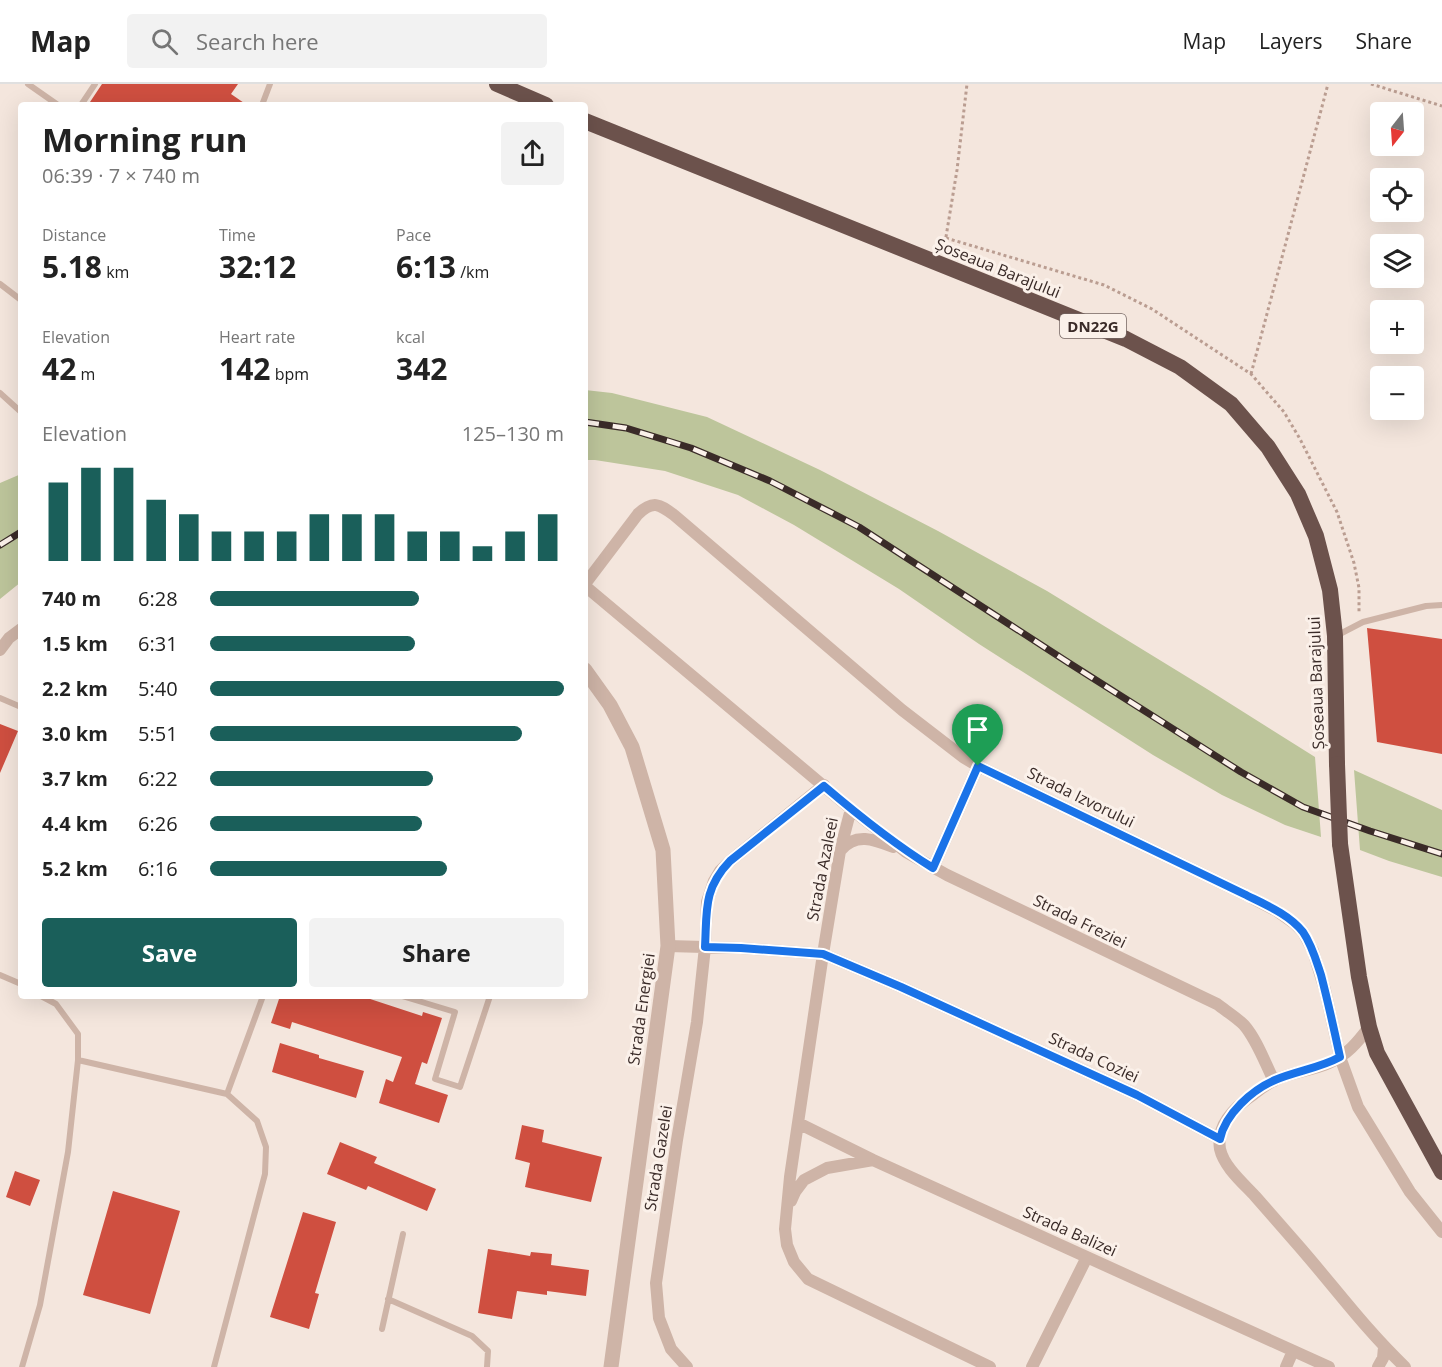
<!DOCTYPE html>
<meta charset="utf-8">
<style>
body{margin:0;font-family:"Open Sans",sans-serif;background:#f2f2f2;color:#222;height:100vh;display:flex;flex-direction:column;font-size:22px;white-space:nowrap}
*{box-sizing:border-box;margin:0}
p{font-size:20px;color:#767676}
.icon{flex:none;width:33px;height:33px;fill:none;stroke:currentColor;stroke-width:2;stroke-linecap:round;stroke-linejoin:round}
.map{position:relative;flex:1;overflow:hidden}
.drawer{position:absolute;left:18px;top:18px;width:570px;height:897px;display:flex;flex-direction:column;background:#fff;border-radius:6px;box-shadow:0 6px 24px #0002}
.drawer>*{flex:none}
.needle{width:39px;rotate:197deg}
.buttons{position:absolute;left:1370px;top:18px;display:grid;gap:12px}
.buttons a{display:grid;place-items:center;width:54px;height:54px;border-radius:6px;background:#fff;box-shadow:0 6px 24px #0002;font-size:30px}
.pin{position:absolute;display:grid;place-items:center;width:51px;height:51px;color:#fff;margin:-62px -26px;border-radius:50% 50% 50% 0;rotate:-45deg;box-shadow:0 0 6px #0007}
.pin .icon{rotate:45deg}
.round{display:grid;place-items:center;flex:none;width:63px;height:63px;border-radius:6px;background:#f2f2f2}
.overview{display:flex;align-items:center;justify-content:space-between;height:102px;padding:0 24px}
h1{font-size:33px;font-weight:700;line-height:45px}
.metrics{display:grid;grid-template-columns:repeat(3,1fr);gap:9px;height:102px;padding:6px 24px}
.metrics div{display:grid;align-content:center}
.metrics b{font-size:30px;font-weight:700}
.metrics small{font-size:16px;font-weight:400}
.metrics p{font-size:16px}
.chart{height:168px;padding:12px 24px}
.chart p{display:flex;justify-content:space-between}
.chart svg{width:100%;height:108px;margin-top:6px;stroke:#1a5f5a;stroke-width:6}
.button{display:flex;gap:12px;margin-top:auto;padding:12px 24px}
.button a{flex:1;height:69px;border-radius:6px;background:#1a5f5a;color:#fff;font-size:24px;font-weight:700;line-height:69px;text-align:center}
.button a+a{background:#f2f2f2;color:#222}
ul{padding:0 24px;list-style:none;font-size:20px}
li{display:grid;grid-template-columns:96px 72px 1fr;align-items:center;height:45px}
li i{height:15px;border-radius:8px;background:#1a5f5a}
header{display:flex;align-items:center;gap:36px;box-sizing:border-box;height:84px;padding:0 30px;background:#fff;border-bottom:2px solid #e0e0e0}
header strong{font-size:28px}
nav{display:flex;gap:33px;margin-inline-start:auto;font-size:21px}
.search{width:420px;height:54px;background:#f2f2f2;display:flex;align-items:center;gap:15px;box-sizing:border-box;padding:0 21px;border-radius:6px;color:#767676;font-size:22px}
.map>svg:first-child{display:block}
.green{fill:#bdc59b}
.building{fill:#cf4f40}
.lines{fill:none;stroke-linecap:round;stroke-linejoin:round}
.path{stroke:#ba9d91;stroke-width:3;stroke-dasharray:3 3;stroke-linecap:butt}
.service{stroke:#ceb4a7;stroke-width:6}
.minor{stroke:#ceb4a7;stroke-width:12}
.tertiary{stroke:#ceb4a7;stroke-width:15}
.trunk{stroke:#6c524c;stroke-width:16}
.rail-casing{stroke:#3a2b28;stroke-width:7}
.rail{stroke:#fbf1ea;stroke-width:4.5;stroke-dasharray:14;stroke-linecap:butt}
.trunk-bridge{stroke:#6c524c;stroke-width:16}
.route-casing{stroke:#fff;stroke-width:12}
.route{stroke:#1a73e8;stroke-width:8}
.labels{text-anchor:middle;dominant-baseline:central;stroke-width:6;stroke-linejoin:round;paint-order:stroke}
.shield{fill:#fbf1ea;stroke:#746662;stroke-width:1.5}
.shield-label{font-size:15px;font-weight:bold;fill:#3a2b28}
.street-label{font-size:16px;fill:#3a2b28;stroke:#fbf1ea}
</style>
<header>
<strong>Map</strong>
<div class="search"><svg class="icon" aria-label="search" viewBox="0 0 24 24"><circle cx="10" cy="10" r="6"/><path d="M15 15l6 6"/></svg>Search here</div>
<nav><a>Map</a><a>Layers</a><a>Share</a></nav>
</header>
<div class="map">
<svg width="1442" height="1283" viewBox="0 0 1442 1283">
<rect width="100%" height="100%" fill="#f4e6dd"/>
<path class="green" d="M585,306l27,3 95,24 113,53 118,61 109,60 160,98 108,68 6,80 -36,-12 -63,-30 -69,-40 -174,-111 -80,-55 -105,-64 -56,-30 -73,-24 -70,-11h-10z
M21,390v108l-21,17v-116z
M1354,686l88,40v67l-53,-16 -29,-11z"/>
<path class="building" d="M102,0h136l-7,10 16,11h-159z
M1367,544l75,11v115l-65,-12z
M0,640l18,7 -18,42z
M280,912h81l61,20 1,-4 19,6 -15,46 -5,-2 -7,22 33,11 -9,28 -60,-20 7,-24 7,3 9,-25 -110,-35 -2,7 -19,-6z
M280,959l39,12v3l45,13 -8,27 -84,-26z
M522,1041l22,5 -2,12 60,15 -11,45 -66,-15 5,-24 -15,-4z
M340,1058l37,15 -3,6 62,26 -9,22 -59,-25 -2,4 -39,-16z
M15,1087l25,9 -10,26 -24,-9z
M113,1107l67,20 -30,103 -67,-19z
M303,1128l33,10 -21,71 4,1 -10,35 -39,-12z
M488,1165l42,7 1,-4 21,2 -1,11 38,5 -3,26 -39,-5v4l-30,-4 -5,28 -34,-6z"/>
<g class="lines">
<path class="path" d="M1371,0l71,22
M946,154l158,47 48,24 99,65 33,38 16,27 37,73 17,51 5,25v24
M944,165l13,-79 10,-86
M1251,290l77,-290"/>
<path class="service" d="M28,0l30,21
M81,21l14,-21
M262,21l8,-21
M0,200l21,16
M0,309l21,19
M1336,552l27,-14 63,-16 16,-1
M0,614l21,9
M0,891l21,9
M402,912l53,16 -20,67 25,8 30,-91
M78,976l149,34
M388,1215l84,37 16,15 -1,16
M382,1245l21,-95
M22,1283l18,-62 28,-153 10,-92v-26l-22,-30 -15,-8
M214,1283l51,-193 1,-27 -9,-26 -30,-27 36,-98"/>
<path class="minor" d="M585,500l53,-70c15,-14 21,-10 36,1l228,195 61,47 15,9 266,128 33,17 17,12 9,9 10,19 12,39 15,67 18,50 52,85 32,40
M585,502l266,223 55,43 41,23 270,129c9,7 19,13 27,21 13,15 21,38 30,56
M0,566l9,-12 12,-9
M851,725l-11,42 -17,103 -33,223 -5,52 2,16 7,17 14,17 182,88
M841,766c15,-18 34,-10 52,-3
M933,784l45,-102
M668,862l73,2 82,6 78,33 236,108 83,44
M1369,943c-11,15 -23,29 -40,36 -18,8 -39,9 -56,18 -7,4 -13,8 -19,13 -18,12 -38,31 -34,55 4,18 23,34 35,47 14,16 28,32 42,48 36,41 68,85 108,123
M798,1039l75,37 456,207
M791,1117l4,-9 9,-12 23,-12 46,-8
M687,1283l-16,-18 -12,-31 -3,-35 21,-143 20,-118 8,-75 2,-45 7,-21 6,-10 10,-10 94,-76
M1032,1283l55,-110
M1286,1283l7,-16
M1378,1283l5,-9 1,-11"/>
<path class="tertiary" d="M585,586l25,35 22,42 31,103 5,96 -57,421"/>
<path class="trunk" d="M497,0l49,21
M585,37l541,218 54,28 51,37 37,43 30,47 18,42 14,54 5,46 2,128
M1340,760l19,133 10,50 8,26 65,119"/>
<g class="rail-casing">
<path id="rail" d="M585,338l41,6 65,20 79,33 89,46 210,136 172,109 62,35 67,24 72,23
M0,461l21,-13"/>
</g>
<use href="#rail" class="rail"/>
<path class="trunk-bridge" d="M1337,680l3,80"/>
</g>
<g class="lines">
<g class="route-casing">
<path id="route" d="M978,682l266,128c20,10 45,20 59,38 9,13 13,28 18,43 7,27 13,54 19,82 -20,11 -44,14 -65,23 -23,10 -50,34 -55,59l-83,-44 -236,-108 -78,-33 -82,-6 -36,-1c2,-36 -2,-58 25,-86l94,-75c34,29 70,58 109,82z"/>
</g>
<use href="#route" class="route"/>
</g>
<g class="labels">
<rect class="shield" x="1060" y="230" width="66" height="24" rx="4.5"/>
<g class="shield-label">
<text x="1093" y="242">DN22G</text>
</g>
<g class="street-label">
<text transform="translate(998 184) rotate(22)">Șoseaua Barajului</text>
<text transform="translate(1316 599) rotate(-92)">Șoseaua Barajului</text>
<text transform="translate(1081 713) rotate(26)">Strada Izvorului</text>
<text transform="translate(822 785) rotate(-79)">Strada Azaleei</text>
<text transform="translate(1080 837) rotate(26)">Strada Freziei</text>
<text transform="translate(641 925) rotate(-82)">Strada Energiei</text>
<text transform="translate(1094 973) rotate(25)">Strada Coziei</text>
<text transform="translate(658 1074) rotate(-81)">Strada Gazelei</text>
<text transform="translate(1070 1147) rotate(24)">Strada Balizei</text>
</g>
</g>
</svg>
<div class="buttons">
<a><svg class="needle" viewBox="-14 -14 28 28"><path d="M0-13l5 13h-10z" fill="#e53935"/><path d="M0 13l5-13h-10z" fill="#767676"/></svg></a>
<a><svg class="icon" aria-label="locate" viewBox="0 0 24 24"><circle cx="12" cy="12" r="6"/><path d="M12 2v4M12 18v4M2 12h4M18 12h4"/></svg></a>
<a><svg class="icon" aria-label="layers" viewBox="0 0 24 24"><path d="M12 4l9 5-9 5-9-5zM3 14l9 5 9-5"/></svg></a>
<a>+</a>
<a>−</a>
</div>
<div class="pin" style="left:978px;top:682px;background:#1e9e55"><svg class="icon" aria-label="arrive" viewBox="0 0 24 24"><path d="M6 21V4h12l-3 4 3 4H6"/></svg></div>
<section class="drawer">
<div class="overview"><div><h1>Morning run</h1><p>06:39 · 7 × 740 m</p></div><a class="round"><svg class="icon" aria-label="share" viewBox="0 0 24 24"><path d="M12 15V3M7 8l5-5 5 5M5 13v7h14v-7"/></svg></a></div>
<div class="metrics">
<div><p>Distance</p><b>5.18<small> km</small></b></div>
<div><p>Time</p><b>32:12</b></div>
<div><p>Pace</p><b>6:13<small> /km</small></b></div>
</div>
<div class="metrics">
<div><p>Elevation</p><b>42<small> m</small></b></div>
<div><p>Heart rate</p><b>142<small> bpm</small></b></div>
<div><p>kcal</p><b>342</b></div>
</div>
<div class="chart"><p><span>Elevation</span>125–130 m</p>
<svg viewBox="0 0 160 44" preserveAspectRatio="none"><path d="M5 44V12M15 44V6M25 44V6M35 44V19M45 44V25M55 44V32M65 44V32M75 44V32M85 44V25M95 44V25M105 44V25M115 44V32M125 44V32M135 44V38M145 44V32M155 44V25"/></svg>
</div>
<ul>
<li><b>740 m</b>6:28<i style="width:59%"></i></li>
<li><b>1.5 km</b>6:31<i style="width:58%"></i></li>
<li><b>2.2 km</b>5:40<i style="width:100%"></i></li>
<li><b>3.0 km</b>5:51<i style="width:88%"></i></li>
<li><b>3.7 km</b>6:22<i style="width:63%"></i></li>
<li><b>4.4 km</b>6:26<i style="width:60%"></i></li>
<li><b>5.2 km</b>6:16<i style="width:67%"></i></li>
</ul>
<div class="button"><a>Save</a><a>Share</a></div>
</section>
</div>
